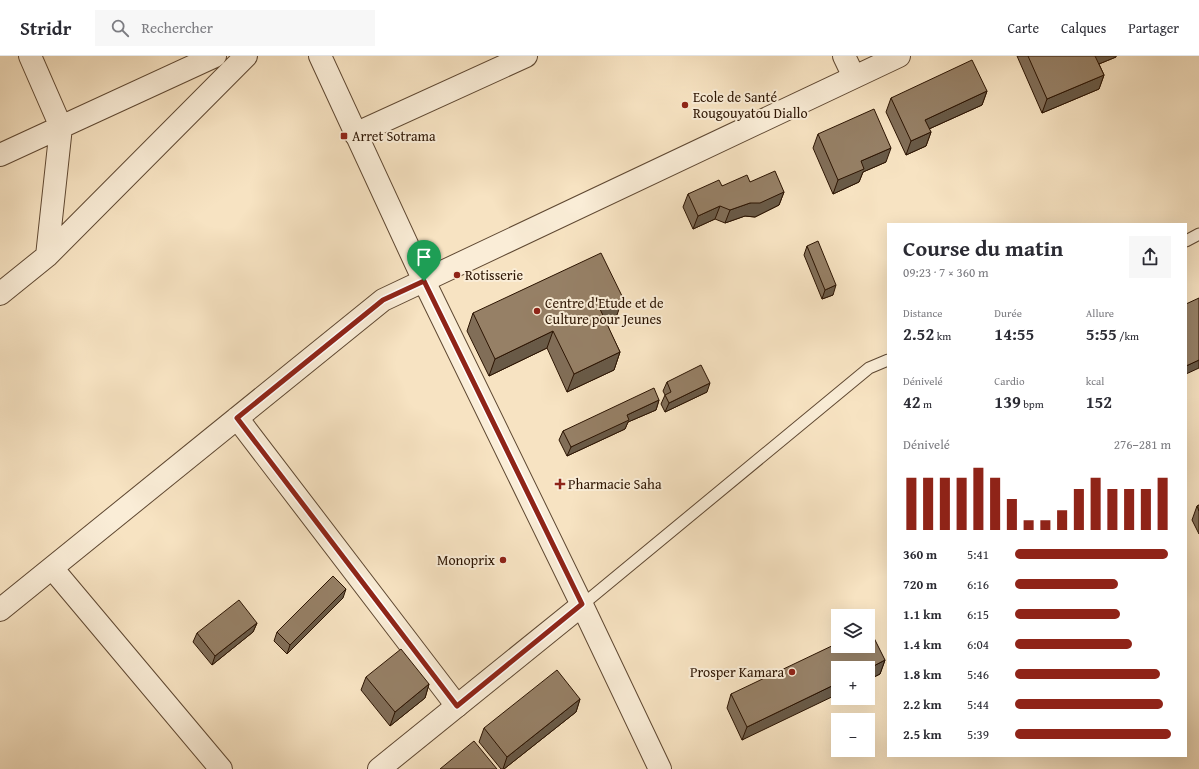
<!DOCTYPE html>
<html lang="fr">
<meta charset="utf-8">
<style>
body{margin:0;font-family:"Gentium Book Plus",serif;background:#f7f7f7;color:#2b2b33;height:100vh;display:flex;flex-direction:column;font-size:15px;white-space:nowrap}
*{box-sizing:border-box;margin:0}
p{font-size:13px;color:#7c7c81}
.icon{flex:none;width:22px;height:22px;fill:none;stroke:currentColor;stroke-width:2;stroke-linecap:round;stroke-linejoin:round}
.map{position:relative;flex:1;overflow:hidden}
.drawer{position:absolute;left:887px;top:167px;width:300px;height:534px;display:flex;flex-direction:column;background:#fff;border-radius:0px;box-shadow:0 4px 16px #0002}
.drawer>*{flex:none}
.buttons{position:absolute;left:831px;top:553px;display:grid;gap:8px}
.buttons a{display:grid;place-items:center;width:44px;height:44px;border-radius:0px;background:#fff;box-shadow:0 4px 16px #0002;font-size:20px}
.pin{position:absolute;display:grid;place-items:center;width:34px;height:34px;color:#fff;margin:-41px -17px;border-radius:50% 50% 50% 0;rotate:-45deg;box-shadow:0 0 4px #0007}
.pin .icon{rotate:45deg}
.round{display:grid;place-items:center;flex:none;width:42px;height:42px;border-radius:0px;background:#f7f7f7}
.headline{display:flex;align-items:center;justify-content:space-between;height:68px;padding:0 16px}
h1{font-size:22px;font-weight:800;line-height:30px}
.figures{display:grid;grid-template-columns:repeat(3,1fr);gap:6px;height:68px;padding:4px 16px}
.figures div{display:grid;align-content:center}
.figures b{font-size:17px;font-weight:800}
.figures small{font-size:11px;font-weight:400}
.figures p{font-size:11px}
.chart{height:112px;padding:8px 16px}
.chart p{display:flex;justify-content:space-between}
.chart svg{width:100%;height:72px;margin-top:4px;stroke:#8f2418;stroke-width:6}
ul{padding:0 16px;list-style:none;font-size:13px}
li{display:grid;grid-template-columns:64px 48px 1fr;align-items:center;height:30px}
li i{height:10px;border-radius:5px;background:#8f2418}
header{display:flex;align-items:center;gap:24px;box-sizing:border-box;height:56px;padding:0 20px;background:#fff;border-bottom:1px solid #e1e1e2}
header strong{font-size:19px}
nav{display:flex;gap:22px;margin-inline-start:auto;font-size:14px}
.search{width:280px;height:36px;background:#f7f7f7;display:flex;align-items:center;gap:10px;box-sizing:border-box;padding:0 14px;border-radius:0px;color:#7c7c81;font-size:15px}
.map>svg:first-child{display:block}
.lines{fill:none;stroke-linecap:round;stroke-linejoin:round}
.service-casing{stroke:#5f4832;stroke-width:13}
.minor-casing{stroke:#5f4832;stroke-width:24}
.tertiary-casing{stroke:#5f4832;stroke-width:24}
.service{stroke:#faedd7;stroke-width:11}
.minor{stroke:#faedd7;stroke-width:22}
.tertiary{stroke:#faedd7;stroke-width:22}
.wall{fill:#816e58;stroke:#2c1402}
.shaded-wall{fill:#695a47;stroke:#2c1402}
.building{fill:#968066;stroke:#2c1402}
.route-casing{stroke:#fff;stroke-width:8}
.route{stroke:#8f2418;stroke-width:5}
.poi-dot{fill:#8f2418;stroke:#faedd7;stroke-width:1.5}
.labels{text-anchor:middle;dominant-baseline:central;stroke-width:4;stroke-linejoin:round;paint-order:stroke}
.poi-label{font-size:14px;fill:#2c1402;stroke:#faedd7;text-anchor:start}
</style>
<header>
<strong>Stridr</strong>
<div class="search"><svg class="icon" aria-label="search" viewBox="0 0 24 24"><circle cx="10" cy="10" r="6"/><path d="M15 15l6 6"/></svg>Rechercher</div>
<nav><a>Carte</a><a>Calques</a><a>Partager</a></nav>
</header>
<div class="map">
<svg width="1199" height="713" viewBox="0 0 1199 713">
<rect width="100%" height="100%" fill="#f7e3c2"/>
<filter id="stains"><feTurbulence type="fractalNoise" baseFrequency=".005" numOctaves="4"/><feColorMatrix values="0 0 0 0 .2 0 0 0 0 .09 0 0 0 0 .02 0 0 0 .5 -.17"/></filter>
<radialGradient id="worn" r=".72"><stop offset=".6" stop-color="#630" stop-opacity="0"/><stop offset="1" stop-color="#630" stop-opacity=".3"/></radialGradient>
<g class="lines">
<g class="service-casing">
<path id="service" d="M1186,185l13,-7
M582,549l287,-237 19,-8"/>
</g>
<g class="minor-casing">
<path id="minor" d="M30,0l31,71 -14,129
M844,0l10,21
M355,78l171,-78
M0,99l215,-99
M0,238l47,-38 199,-200
M237,362l220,288
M52,512l169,201
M582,549l78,164
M0,554l383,-310 516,-244"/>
</g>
<g class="tertiary-casing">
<path id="tertiary" d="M320,0l104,225 158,324 -203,164"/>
</g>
<use href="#service" class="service"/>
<use href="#minor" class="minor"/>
<use href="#tertiary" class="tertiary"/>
</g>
<path class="wall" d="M1017,0h99v1l-17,7 5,11 -5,14 -57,24z
M987,35l-5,14 -53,24 2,3 -5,14 -20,9 -20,-43 5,-14z
M818,78l68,28 -23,10 -4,10 -26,12 -20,-46z
M750,126l34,10 -5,13 -24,12 -10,-1 -20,7 -10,-4 -22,10 -10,-22 5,-13 34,-8z
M807,190l26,49 -11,4 -18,-44z
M473,257l144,2 -12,6 15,31 -6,18 -47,22 -20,-44 -58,28 -22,-45z
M667,326l40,10 -42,20 -4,-8 4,-9 -2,-4z
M659,344l-3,10 -28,12 -3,7 -58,27 -8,-16 4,-9z
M1199,449v29l-7,-14 5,-14z
M343,542l-56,56 -13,-13 3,-9z
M257,567l-4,9 -41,33 -19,-23 4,-9z
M885,604l-5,14 -12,6v-12l-126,72 -15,-32 4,-14z
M366,621l63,7 -4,14 -35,28 -29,-36z
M580,643l-4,13 -72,57h-3l-22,-27 5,-14z"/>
<path class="shaded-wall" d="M1094,0h22v1l-27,11z
M1104,19l-5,14 -57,24 5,-14z
M987,35l-5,14 -62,28 5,-13z
M931,76l-5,14 -20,9 5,-14z
M891,92l-5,14 -23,10 -4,10 -26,12 5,-14 23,-19z
M784,136l-5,13 -24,12 -10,-1 -20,7 5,-13 20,-7z
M720,150l-5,13 -22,10 5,-13z
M836,229l-3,10 -11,4 3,-9z
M623,242l-6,17 -24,11 7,-17z
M553,275l-6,17 -58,28 6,-17z
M620,296l-6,18 -47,22 7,-18z
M1199,304v8l-13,6v-8z
M710,327l-3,9 -42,20 4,-9z
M659,344l-3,10 -28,12 -3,7 -58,27 4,-9 56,-32z
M346,533l-3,9 -56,56 3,-9z
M257,567l-4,9 -41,33 3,-9z
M885,604l-5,14 -12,6v-11z
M838,627v11l-96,46 5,-13z
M429,628l-4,14 -35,28 5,-14z
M580,643l-4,13 -72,57h-1l4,-12z"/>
<path class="building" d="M1028,0h67l9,19 -57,24z
M972,4l15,31 -62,29 6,12 -20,9 -20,-43z
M874,53l17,39 -30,13 3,8 -26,11 -20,-46z
M775,115l9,21 -24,11h-10l-20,7 -10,-4 -22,10 -10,-22 31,-14 3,6 25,-11 3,7z
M818,185l18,44 -11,5 -18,-44z
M601,197l22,45 -23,11 20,43 -46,22 -21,-43 -58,28 -22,-46z
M1199,242v62l-13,6v-62z
M701,309l9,18 -41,20 -4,-8 6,-3 -4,-10z
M654,332l5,12 -32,15 2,5 -58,27 -8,-16z
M1199,449v6l-2,-5z
M333,520l13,13 -56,56 -13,-13z
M239,544l18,23 -42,33 -18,-23z
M869,572l16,32 -17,9v-1h-30v15l-91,44 -16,-33 107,-51v3h30v-17z
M401,593l28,35 -34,28 -29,-35z
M557,614l23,29 -73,58 -23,-29z
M474,685l23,28h-57z"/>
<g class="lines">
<g class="route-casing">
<path id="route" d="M424,225l158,323 -125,102 -220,-288 146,-118z"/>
</g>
<use href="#route" class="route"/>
</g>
<g class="poi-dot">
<circle cx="685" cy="49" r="4"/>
<rect x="340" y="76" width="8" height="8" rx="2"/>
<circle cx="457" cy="219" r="4"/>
<circle cx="537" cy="255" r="4"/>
<path d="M558 422h4v4h4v4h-4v4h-4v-4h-4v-4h4z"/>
<circle cx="503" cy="504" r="4"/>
<circle cx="792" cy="616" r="4"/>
</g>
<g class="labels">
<g class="poi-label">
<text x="693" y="41">Ecole de Santé<tspan x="693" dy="16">Rougouyatou Diallo</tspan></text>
<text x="352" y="80">Arret Sotrama</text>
<text x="465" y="219">Rotisserie</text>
<text x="545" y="247">Centre d'Etude et de<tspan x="545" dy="16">Culture pour Jeunes</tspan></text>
<text x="568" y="428">Pharmacie Saha</text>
<text x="495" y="504" text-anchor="end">Monoprix</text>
<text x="784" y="616" text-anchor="end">Prosper Kamara</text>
</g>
</g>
<rect width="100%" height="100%" filter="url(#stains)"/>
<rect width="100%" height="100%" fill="url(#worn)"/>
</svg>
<div class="buttons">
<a><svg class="icon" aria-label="layers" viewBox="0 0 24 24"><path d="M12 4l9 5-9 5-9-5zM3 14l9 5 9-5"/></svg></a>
<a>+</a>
<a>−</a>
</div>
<div class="pin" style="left:424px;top:225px;background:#1e9e55"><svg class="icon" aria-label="arrive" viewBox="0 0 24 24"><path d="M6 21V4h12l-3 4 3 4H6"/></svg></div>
<section class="drawer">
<div class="headline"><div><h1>Course du matin</h1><p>09:23 · 7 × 360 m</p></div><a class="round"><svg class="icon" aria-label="share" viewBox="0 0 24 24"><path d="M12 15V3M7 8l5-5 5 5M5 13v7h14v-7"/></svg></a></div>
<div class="figures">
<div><p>Distance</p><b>2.52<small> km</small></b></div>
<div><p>Durée</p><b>14:55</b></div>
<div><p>Allure</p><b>5:55<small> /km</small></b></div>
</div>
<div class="figures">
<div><p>Dénivelé</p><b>42<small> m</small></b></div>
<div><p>Cardio</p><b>139<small> bpm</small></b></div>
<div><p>kcal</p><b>152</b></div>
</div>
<div class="chart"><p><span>Dénivelé</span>276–281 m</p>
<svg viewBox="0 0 160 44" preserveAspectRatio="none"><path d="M5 44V12M15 44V12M25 44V12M35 44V12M45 44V6M55 44V12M65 44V25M75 44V38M85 44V38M95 44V32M105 44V19M115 44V12M125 44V19M135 44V19M145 44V19M155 44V12"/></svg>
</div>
<ul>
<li><b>360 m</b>5:41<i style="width:98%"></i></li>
<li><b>720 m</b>6:16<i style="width:66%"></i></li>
<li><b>1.1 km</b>6:15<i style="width:67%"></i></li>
<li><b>1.4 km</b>6:04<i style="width:75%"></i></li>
<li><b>1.8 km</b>5:46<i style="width:93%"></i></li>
<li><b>2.2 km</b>5:44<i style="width:95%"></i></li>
<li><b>2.5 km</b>5:39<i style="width:100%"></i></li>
</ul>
</section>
</div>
